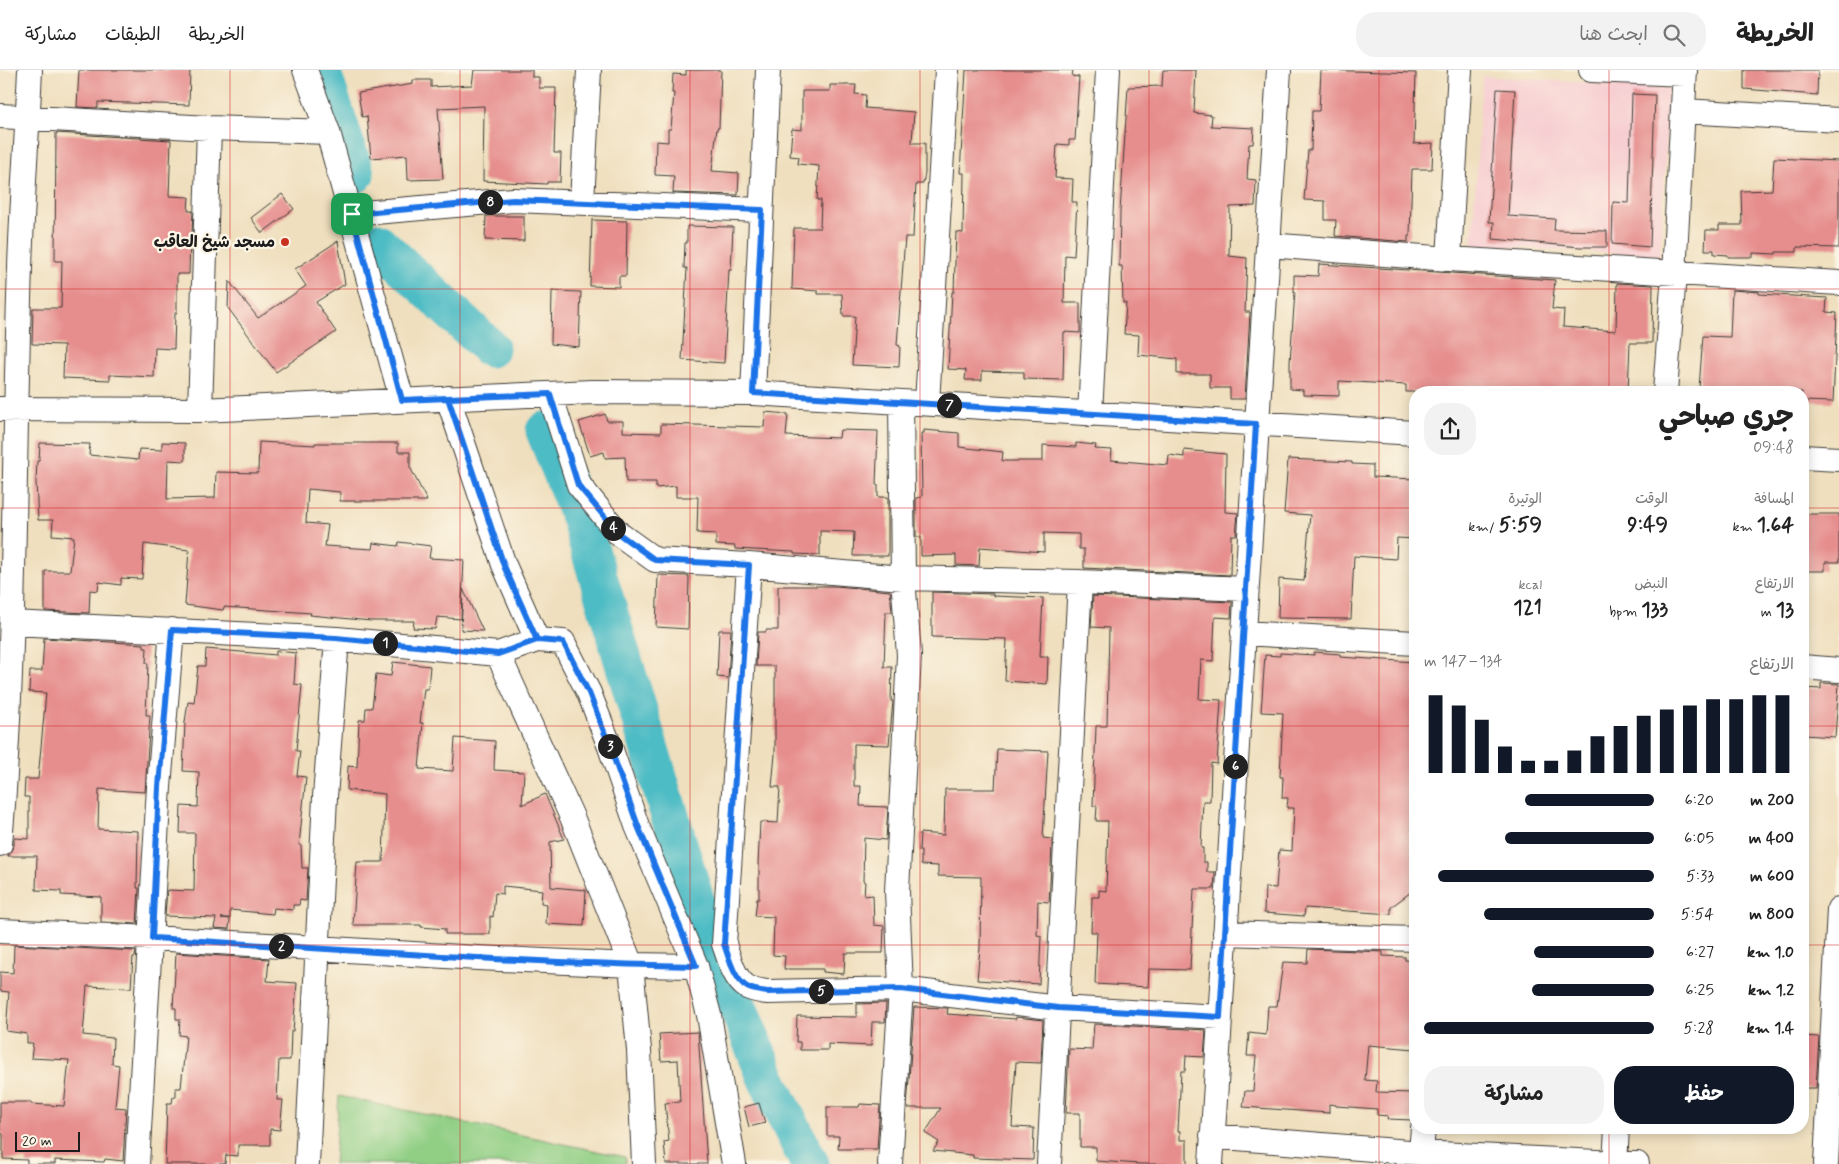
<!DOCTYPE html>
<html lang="ar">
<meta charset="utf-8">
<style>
body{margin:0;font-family:Mynerve,"Playpen Sans Arabic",sans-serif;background:#f2f2f2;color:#222;direction:rtl;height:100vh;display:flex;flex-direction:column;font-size:19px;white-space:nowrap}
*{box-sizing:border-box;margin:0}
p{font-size:16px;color:#767676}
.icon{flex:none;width:28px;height:28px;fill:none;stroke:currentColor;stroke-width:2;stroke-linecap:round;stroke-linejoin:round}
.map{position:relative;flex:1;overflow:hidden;direction:ltr}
.details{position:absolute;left:1409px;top:316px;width:400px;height:748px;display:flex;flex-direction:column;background:#fff;border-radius:20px;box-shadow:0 2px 12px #0003;direction:rtl}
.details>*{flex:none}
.scale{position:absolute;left:15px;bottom:12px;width:65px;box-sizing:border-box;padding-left:5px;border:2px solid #1c1c1c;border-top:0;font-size:14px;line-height:18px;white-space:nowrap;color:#1c1c1c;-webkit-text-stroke:4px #fcf5e5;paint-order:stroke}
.pin{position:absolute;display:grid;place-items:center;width:42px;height:42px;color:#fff;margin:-21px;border-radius:10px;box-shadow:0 2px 8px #0006}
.km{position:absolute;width:25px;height:25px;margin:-12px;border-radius:50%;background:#222;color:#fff;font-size:14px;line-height:25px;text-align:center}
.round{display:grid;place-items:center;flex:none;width:52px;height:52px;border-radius:20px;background:#f2f2f2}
.summary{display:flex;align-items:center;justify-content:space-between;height:85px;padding:0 15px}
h1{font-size:28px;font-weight:700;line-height:38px}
.figures{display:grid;grid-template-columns:repeat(3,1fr);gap:8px;height:85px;padding:5px 15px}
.figures div{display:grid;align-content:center}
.figures b{font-size:21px;font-weight:700}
.figures small{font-size:14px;font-weight:400}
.figures p{font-size:14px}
.chart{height:140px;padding:10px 15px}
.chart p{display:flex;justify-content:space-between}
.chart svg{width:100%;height:90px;margin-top:5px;stroke:#111827;stroke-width:6}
.action{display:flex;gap:10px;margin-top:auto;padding:10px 15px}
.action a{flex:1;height:58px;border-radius:20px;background:#111827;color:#fff;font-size:20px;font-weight:700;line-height:58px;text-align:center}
.action a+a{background:#f2f2f2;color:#222}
ul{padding:0 15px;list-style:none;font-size:16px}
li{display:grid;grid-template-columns:80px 60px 1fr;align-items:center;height:38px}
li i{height:12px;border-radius:6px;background:#111827}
header{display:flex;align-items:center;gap:30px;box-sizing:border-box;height:70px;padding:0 25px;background:#fff;border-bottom:1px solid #e0e0e0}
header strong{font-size:24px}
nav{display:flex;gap:28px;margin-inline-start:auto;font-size:18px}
.search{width:350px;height:45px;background:#f2f2f2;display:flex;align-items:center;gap:12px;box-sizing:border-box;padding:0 18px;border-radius:20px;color:#767676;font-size:19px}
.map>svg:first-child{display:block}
.built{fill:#f7cfd2}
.green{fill:#91cf85;stroke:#567650}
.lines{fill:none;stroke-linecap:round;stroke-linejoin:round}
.river{stroke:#4ebcc5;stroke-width:39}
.building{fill:#e68e8e}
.street-casing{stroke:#3c3934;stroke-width:26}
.street{stroke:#fff;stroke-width:24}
.route-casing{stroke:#fff;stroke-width:10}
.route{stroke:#1a73e8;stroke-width:6}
.grid{fill:none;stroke:#d62828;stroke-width:1;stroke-opacity:0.55}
.poi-dot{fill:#c8321e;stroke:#fcf5e5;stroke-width:2}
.labels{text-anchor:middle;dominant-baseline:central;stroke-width:4.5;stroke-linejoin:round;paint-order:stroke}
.poi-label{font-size:16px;font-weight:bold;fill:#1c1c1c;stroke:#fcf5e5;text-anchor:end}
</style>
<header>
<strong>الخريطة</strong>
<div class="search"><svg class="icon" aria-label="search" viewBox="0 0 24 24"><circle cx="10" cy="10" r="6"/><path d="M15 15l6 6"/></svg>ابحث هنا</div>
<nav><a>الخريطة</a><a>الطبقات</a><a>مشاركة</a></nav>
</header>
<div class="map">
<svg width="1839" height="1094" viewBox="0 0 1839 1094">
<rect width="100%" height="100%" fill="#fcf5e5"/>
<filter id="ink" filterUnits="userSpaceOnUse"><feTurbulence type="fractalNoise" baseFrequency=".02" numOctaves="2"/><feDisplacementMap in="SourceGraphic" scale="10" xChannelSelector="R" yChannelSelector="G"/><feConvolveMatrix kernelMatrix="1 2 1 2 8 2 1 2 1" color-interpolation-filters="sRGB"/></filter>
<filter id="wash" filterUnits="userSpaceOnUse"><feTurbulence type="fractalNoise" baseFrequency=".0096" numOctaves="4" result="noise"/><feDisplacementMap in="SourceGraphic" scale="20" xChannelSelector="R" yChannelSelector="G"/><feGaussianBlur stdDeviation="1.12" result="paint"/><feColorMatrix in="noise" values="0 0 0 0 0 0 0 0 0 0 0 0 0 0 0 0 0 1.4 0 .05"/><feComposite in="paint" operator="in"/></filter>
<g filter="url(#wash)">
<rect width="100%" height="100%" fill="#efdfbe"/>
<path class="built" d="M1482,6l187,12 -9,168 -188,-11z"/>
<path class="green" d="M339,1026l286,61v7h-291z"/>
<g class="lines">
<path class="river" d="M321,0l34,104
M377,172l113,106
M545,361l35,86 116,386 71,176 43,85"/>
</g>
<g id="blocks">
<path class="building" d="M79,0h111l-1,35 -91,-3v6l-21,-1z
M474,0h58v7h7v11h17l-2,65h7l-1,29h-13v2l-64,-3 1,-75 -46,2 5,71 -35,1 -1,-25 -36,3 -4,-42 -5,1 -4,-24 55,-9v-4h18v7l41,-2z
M686,0h35l-2,58h-2l-5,43 27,2 -1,22 -65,-2 1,-17 -19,-1 1,-34 12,1v-13h3l3,-36h-2l1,-19 13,1z
M966,0h107l-1,6 7,1 -4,63h-6v5l-12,-1 -2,34 18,1 -1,23h5l-3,54 -9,-1 -1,48h16v30l-16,-1 -1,48 -39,-1v-7l-42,-1v9h-17l1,-10 -18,-1 4,-77h2l2,-60 7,1 1,-60h-4z
M1163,0h33l-2,43 18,2 -1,11 43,2 -1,16h-4l-2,35 9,1 -1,26 -25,1 -1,49 18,2 -2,54h5l-5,87h-15v-11h-20v-14h-33v-15l-39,-4 1,-20 -15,-1 2,-31h-3l-1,-37h-3l1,-54 8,-125 34,-1z
M1321,0l95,3 -2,71 19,-1 -1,26h-20l-2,67h-2v6l-73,-6 1,-16h-11v-19l-21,-1 4,-50h3l1,-39h7z
M1744,0h74l-1,25 -73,-6z
M830,15h26l-1,9 11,1 -1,13 49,4 -2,31h13v30l-2,11h-7l-3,53h-8l-8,108 3,1 -1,21 -47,-2 3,-49h-12l-1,-22h-24v-3l-26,-2 2,-61h26l1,-28h-4l2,-34 -21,-2 1,-7 -9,-1 2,-27 10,1v-39h28z
M1497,19l18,1 -7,126 47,3 -1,11 53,1v16h-27l-87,-8 1,-17h-5z
M1632,24l23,1 -5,152 -38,-3 1,-42 16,1z
M56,63l115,7 -2,56 20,1 -1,14h5l-1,23h-2l-1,40h-12v39h-2l-1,36 -19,-1 -1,29 -44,-2v5l-47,-2 1,-33 -32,-1 1,-36h28l1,-47h-7z
M1774,88l65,3v87l-42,-1v5h-21v2l-23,-1v4h-25v-2l-14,-1v-4h-9l1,-20h13v-5h23l-1,-34 31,-1z
M282,124l12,15 -32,24 -11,-15z
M486,146h38v25l-39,-1z
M592,150l35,1 -1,55h-7v11l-29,-1z
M687,156l46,1 -2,43h-2l-5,93 -42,-3 5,-92h-3l1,-25h2z
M338,171l7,43 -29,18 20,30 -60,40 -48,-64 1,-27 29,37 48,-32 -11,-17z
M1319,194l236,16 -3,29 12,1 -1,17 53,4 1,-48 36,2 -1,58h-22l-2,49h-222v-7l-67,-4v15l-36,-1v-5l-13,-1v-27l5,-70h-1v-17l24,1z
M1732,220l27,2v2l68,4 -1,14 11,1 -4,89 -31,-1v-9h-33v-2l-70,-2 4,-52 27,1z
M552,221l29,1 -2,55 -28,-3z
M765,342l23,2 -2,22 53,2 1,-8 38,1 -2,54h2v12h10v59h-35l1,-24 -34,-1v24l-26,-1v-2l-59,-3v-3l-19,-1v-11l-19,-1 1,-36h-22v-11l-20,2v-6h-30l-1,-25 -20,1 -1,-6 -14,4 -11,-34 26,-8 2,7h16v11l38,1v-9l103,3z
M924,360l35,3v14l44,5 -1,9h41v-16l33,2v-4l20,2 -1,4 17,1 -1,10 57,5 1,-10 15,2v-7l42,4 -1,58 13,1 -2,22h-5l-1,40 -146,-7v-19h-5v-15l-35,-1v19l-64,-5 -1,19 -23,-1v-10l-35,1v-19h-5v-39l6,-1 -1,-64h3z
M162,372l23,1v18l-17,-1 -1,39 48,-1 1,-26 42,1 1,-31 56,3v-2h83v9h12v15l17,34h-87v-9l-32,-3 -2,34 22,2 -3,21 47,3 1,-6 25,3 1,-4 32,4 -2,12 35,2 -3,59 -24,-2 -2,12 -22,-1 1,-7h-43l-61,-6 1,-2 -87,-6 -1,3 -38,-5 4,-55 -45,-6 -2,35 -21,-1v7l-22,-3 -1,9 -8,-1 -1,23 -44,-2v-40h25l4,-34 -22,-2 1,-15h-15l-2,-38 1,-21h2l1,-18 50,1 -1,11 49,5 1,-11 23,1z
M1288,389l64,3v2l21,1v12l42,2v60l-18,-1 -1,21 -42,-3 -3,63 -73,-1 1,-39 25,2 6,-66 -26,-2z
M1802,444h37v48h-14v9h-23z
M658,505l31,1 -1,53 -32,-2z
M778,516h58l54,5 2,21h-6l-2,55h8l-1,34h2l-4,44 -35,-1v42h7l-1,20 28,1 -2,33 -22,-2 -1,43 2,1 -1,14 9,-1 1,30 10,1 -1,27h-38l-1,21 -21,-2v-3h-39l1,-13 -12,-1 1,-38 -19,-1 2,-17h2v-34h-1l2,-43 18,1 2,-36h-8l3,-33v-88h-19l2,-34h8v-2h12z
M463,519l20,42 -22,-1z
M932,522l61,2v2l50,2 -3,59h8l-1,27 -42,-3 2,-42 -75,-2z
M1093,526l139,6 -1,16 -16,-1 -2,44 -12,-1 -2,39 22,1 -4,64 -6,-1 -1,38h-7l-2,47h2v14h4v10h8l-1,17h-20l-4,81 -41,-1 -1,18 -53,-3 2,-52h-6l1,-35h7v-7l7,1 2,-70h-12l1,-15h-4l3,-80h11l2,-98 -18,-1z
M719,560h12l-3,48 -11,-1z
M44,568l100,6v4h3l-1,15h2l-2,52h4l-5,77 -46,-3 -1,40 40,2 -1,57h2l-2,36 -36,-2v-25l-40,-2v-4l-25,-1 1,-34h-29l6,-11v-7l15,1v-42h-5l1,-18h13l8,-86 -17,-1 1,-21h12z
M206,579l70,6v-4l20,2 -2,31 8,1 -6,66h4l-3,25 9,1 -7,68h2l1,23h6l-2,33 -6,-1 -1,5h-6v5l-19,-2 -1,6 -43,-4v8h-9l9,1 -1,10 -15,-1 2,-10 -51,-2 2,-26 27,1 1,-58h-15l1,-27 17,1 1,-35 -16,-1 2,-49 3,-20 6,1 4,-37h7z
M1314,582l26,2v3l75,5v106l-2,25h2v96l-24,18v7l-86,-6 -1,8 -40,-3 1,-26 11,1 3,-38 13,1 2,-43h-7l1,-10h-6l1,-21h-3l3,-64 -22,-1 4,-57 15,1v-3l34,2z
M393,592l37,4 -2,23h-4l-4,34h3l-4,46 34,2 2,-33 40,3 -1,29 30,2 -2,33 23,-11 19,45 -14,3 1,45 35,3 -2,36 -38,-2 1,-20 -6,-1 1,-13 -39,-4v8l-8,-1 -2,24 -3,-1v18h-45v-5l-24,-2v-2h-68l4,-63h26l2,-68 -38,-4 1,-24 9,1 2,-47h6l1,-12h6l4,-34 15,2z
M1821,613l18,1 -4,53 -31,-2 1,-31h-3v-16l19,1z
M997,679l51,2 -5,87 9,1v6l-3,57 -11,-1 -1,34 4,1 -2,48 -62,-4 3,-32 1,-71 -43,-1v-10l-17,-1v-14h-2l1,-18 24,2 1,-46h50z
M14,875l122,6 -1,6h-2l-2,31 -44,-2 -4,49 30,3 -1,26 7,1 -4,42 11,1 -3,53 -18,-2 -1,3 -49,-2v4h-28v-4l-24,-1v-25l-3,-1v-31h31v2l33,2 5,-46 -38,-2 2,-15h-6v-9l-21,-3 3,-39 -9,-1v-19l13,1z
M1308,879l75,3v4l22,1v3l10,1v88l-47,-4 -3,35 12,1 -1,11 38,1v25l-2,2 -25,-1 1,-3 -11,-1v-6l-41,-3v-1l-7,-1v9l-86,-6 2,-16h8l3,-35h-9l2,-23 17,2 2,-29h9l6,-44 24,1z
M176,883l93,6 -2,22 30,2 -4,48h-2l-1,29h-11l-2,40h6l-3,30 -10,-1v16h-32v11l-12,-1 -1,9h-60l2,-61h5l1,-6h3v-9h5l5,-52 -7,-1 1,-16h-4v-11h-3z
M886,933l-1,19h-13l-1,24 -43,-2v6h-28v-8h-4l1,-26 60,1v-13z
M914,937l34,1 -1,6 69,5v-2l27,3 -2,43 -25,-1 -4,65 22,1 -1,32 -60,-2v-3l-40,-4 6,-9 -14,-9 16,-25h-34z
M1094,954l112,6 -2,27 -18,-1 -1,15h-4l-3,60h2v9h7v24h-47l-44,-3v-14h-16v-34h-14l3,-64 23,1z
M698,962l9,132h-41l-2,-22 5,-1 -4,-38 15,-1 -2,-42 -17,1 -2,-27z
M1802,966l17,1 -3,51h-14z
M759,1033l6,20 -16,4 -5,-20z
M860,1034l20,1 -3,44h-39l1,-13h-12v-29h32z"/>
</g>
</g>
<g filter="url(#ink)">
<use href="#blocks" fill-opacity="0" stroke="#3c3934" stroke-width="1"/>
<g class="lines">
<g class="street-casing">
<path id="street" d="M305,0l23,62 74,268
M1591,0l94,4
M1684,41l155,9
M0,46l209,12 119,4
M582,132l7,-132
M352,144l161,-14 248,10
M1268,175l181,14 390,24
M1449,189l11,-189
M1665,322l9,-118 11,-204
M753,323l15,-323
M550,324l29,91 40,49 36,26 94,5 154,13 177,4 166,7
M448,328l56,167 33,75
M927,333l20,-333
M0,339l200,1 392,-18 161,1 662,40
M200,340l9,-282
M1090,344l18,-344
M1802,387l37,2
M749,495l-25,379c5,14 10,35 23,43 5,3 14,4 20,5l134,-3 157,19 162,9
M12,553l325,16 161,15 39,-14 26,2 26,51 21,54 27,79 59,140 13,49 25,149
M1243,563l172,10
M498,584l74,163 59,148 8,85 5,114
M1802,597l37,3
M0,774c16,-192 13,-384 20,-576 2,-66 7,-132 10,-198
M0,861l152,7 326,20 153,7 65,1
M1225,863l190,6
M1212,1066l209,17 216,11
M1421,1083l2,-25
M137,1094l22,-377 13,-157
M307,1094l18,-367 12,-158
M890,1094l11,-175 -4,-98 12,-236 -6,-77 -2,-176
M1049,1094l31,-582
M1211,1094l68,-1094
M1615,1094l2,-36
M1826,1094l13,-255"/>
</g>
<use href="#street" class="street"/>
</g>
</g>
<g class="lines" filter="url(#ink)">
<g class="route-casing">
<path id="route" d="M352,144l50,186 46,-2 56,168 33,74 -39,14 -162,-16 -164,-8 -13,157 -7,151c181,11 362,25 544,28l-58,-140 -28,-79 -21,-54 -26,-51 -26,-2 -33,-74 -56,-168 102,-4 28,91 41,49 36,26 94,5 -25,379c5,14 10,35 23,43 5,3 14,4 20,5l134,-3 157,19 162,9 36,-593 -503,-31 9,-183 -249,-10 -161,14"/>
</g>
<use href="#route" class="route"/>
</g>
<path class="grid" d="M230,0v1094M460,0v1094M690,0v1094M920,0v1094M1149,0v1094M1379,0v1094M1609,0v322M0,219h1839M0,438h1415M1802,438h37M0,656h1415M1802,656h37M0,875h1415M1802,875h37M1609,1058v36"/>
<circle class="poi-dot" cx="285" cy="172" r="5"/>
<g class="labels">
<g class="poi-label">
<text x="275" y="172">مسجد شيخ العاقب</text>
</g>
</g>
</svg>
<div class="scale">20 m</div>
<div class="pin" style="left:352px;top:144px;background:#1e9e55"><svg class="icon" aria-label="arrive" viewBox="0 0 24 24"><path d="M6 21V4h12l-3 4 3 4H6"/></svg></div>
<b class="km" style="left:385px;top:573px">1</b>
<b class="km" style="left:281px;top:876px">2</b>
<b class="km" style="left:610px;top:676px">3</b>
<b class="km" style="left:613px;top:458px">4</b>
<b class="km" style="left:821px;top:921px">5</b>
<b class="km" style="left:1235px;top:696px">6</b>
<b class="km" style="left:949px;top:335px">7</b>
<b class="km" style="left:490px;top:132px">8</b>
<section class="details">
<div class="summary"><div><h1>جري صباحي</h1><p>09:48</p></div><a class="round"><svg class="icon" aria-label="share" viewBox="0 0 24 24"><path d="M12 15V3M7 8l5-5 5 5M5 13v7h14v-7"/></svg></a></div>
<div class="figures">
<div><p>المسافة</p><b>1.64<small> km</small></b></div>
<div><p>الوقت</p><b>9:49</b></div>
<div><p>الوتيرة</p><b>5:59<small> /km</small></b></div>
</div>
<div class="figures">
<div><p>الارتفاع</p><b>13<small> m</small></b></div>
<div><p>النبض</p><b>133<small> bpm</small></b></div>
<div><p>kcal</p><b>121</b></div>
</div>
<div class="chart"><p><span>الارتفاع</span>134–147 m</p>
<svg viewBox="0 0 160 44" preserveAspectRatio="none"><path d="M5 44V6M15 44V11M25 44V18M35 44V31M45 44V38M55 44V38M65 44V33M75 44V26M85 44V21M95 44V16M105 44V13M115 44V11M125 44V8M135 44V8M145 44V6M155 44V6"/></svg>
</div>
<ul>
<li><b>200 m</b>6:20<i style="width:56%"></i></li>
<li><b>400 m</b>6:05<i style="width:65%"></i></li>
<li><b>600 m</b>5:33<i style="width:94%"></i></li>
<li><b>800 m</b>5:54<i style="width:74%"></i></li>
<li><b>1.0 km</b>6:27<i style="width:52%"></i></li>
<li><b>1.2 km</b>6:25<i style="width:53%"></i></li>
<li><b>1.4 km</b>5:28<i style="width:100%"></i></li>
</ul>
<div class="action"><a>حفظ</a><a>مشاركة</a></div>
</section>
</div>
